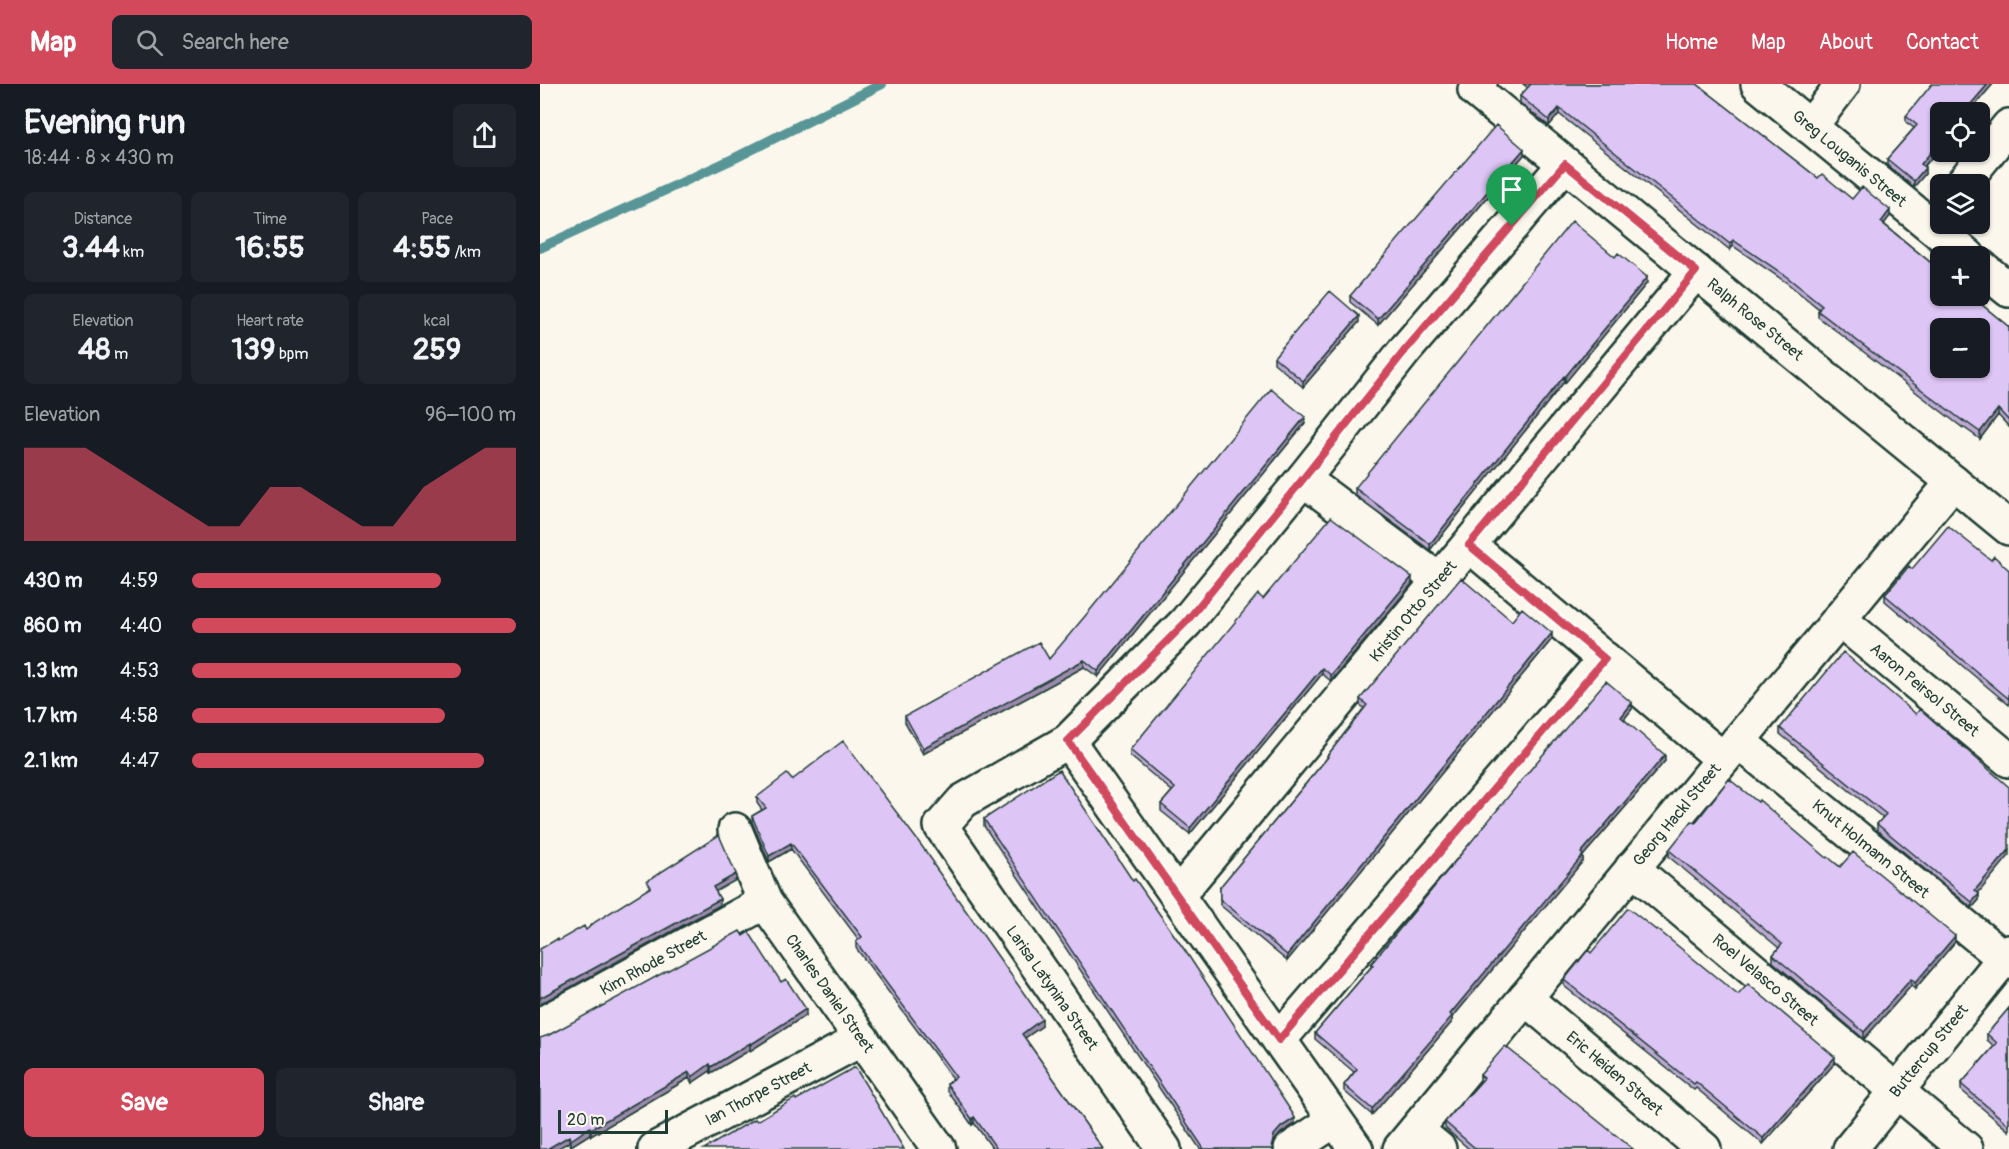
<!DOCTYPE html>
<meta charset="utf-8">
<style>
body{margin:0;font-family:Pangolin,sans-serif;background:#20242c;color:#f1f3f6;height:100vh;display:flex;flex-direction:column;font-size:22px;white-space:nowrap}
*{box-sizing:border-box;margin:0}
p{font-size:20px;color:#9ea1a6}
.icon{flex:none;width:33px;height:33px;fill:none;stroke:currentColor;stroke-width:2;stroke-linecap:round;stroke-linejoin:round}
.map{position:relative;flex:1;overflow:hidden}
.details{display:flex;flex-direction:column;background:#171b24;width:540px}
.details>*{flex:none}
.buttons{position:absolute;left:1390px;top:18px;display:grid;gap:12px}
.buttons a{display:grid;place-items:center;width:60px;height:60px;border-radius:9px;background:#171b24;box-shadow:0 2px 4px #0004;font-size:30px}
.scale{position:absolute;left:18px;bottom:15px;width:110px;box-sizing:border-box;padding-left:6px;border:3px solid #1f3d34;border-top:0;font-size:16px;line-height:21px;white-space:nowrap;color:#1f3d34;-webkit-text-stroke:4px #fbf7ec;paint-order:stroke}
.pin{position:absolute;display:grid;place-items:center;width:51px;height:51px;color:#fff;margin:-62px -26px;border-radius:50% 50% 50% 0;rotate:-45deg;box-shadow:0 0 6px #0007}
.pin .icon{rotate:45deg}
.round{display:grid;place-items:center;flex:none;width:63px;height:63px;border-radius:9px;background:#20242c}
.summary{display:flex;align-items:center;justify-content:space-between;height:102px;padding:0 24px}
h1{font-size:33px;font-weight:700;line-height:45px}
.metrics{display:grid;grid-template-columns:repeat(3,1fr);gap:9px;height:102px;padding:6px 24px}
.metrics div{display:grid;align-content:center;border-radius:9px;background:#20242c;text-align:center}
.metrics b{font-size:30px;font-weight:700}
.metrics small{font-size:16px;font-weight:400}
.metrics p{font-size:16px}
.chart{height:168px;padding:12px 24px}
.chart p{display:flex;justify-content:space-between}
.chart svg{width:100%;height:108px;margin-top:6px;fill:#d1495b;opacity:.7}
.button{display:flex;gap:12px;margin-top:auto;padding:12px 24px}
.button a{flex:1;height:69px;border-radius:9px;background:#d1495b;color:#fff;font-size:24px;font-weight:700;line-height:69px;text-align:center}
.button a+a{background:#20242c;color:#f1f3f6}
ul{padding:0 24px;list-style:none;font-size:20px}
li{display:grid;grid-template-columns:96px 72px 1fr;align-items:center;height:45px}
li i{height:15px;border-radius:8px;background:#d1495b}
header{display:flex;align-items:center;gap:36px;box-sizing:border-box;height:84px;padding:0 30px;background:#d1495b;color:#fff}
header strong{font-size:28px}
nav{display:flex;gap:33px;margin-inline-start:auto;font-size:21px}
.search{width:420px;height:54px;background:#20242c;display:flex;align-items:center;gap:15px;box-sizing:border-box;padding:0 21px;border-radius:9px;color:#9ea1a6;font-size:22px}
main{display:flex;flex:1;min-height:0}
.map>svg:first-child{display:block}
.lines{fill:none;stroke-linecap:round;stroke-linejoin:round}
.stream{stroke:#589596;stroke-width:10}
.minor-casing{stroke:#1f3d34;stroke-width:38}
.minor{stroke:#fbf7ec;stroke-width:33}
.wall{fill:#bea9d4;stroke:#1f3d34;stroke-width:1.5}
.shaded-wall{fill:#9b8aac;stroke:#1f3d34;stroke-width:1.5}
.building{fill:#ddc5f6;stroke:#1f3d34;stroke-width:1.5;fill-rule:evenodd}
.route-casing{stroke:#fff;stroke-width:12}
.route{stroke:#d1495b;stroke-width:8}
.labels{text-anchor:middle;dominant-baseline:central;stroke-width:4.5;stroke-linejoin:round;paint-order:stroke}
.street-label{font-size:16px;fill:#1f3d34;stroke:#fbf7ec}
</style>
<header>
<strong>Map</strong>
<div class="search"><svg class="icon" aria-label="search" viewBox="0 0 24 24"><circle cx="10" cy="10" r="6"/><path d="M15 15l6 6"/></svg>Search here</div>
<nav><a>Home</a><a>Map</a><a>About</a><a>Contact</a></nav>
</header>
<main>
<section class="details">
<div class="summary"><div><h1>Evening run</h1><p>18:44 · 8 × 430 m</p></div><a class="round"><svg class="icon" aria-label="share" viewBox="0 0 24 24"><path d="M12 15V3M7 8l5-5 5 5M5 13v7h14v-7"/></svg></a></div>
<div class="metrics">
<div><p>Distance</p><b>3.44<small> km</small></b></div>
<div><p>Time</p><b>16:55</b></div>
<div><p>Pace</p><b>4:55<small> /km</small></b></div>
</div>
<div class="metrics">
<div><p>Elevation</p><b>48<small> m</small></b></div>
<div><p>Heart rate</p><b>139<small> bpm</small></b></div>
<div><p>kcal</p><b>259</b></div>
</div>
<div class="chart"><p><span>Elevation</span>96–100 m</p>
<svg viewBox="0 0 160 44" preserveAspectRatio="none"><path d="M0 44V6L10 6L20 6L30 14L40 22L50 30L60 38L70 38L80 22L90 22L100 30L110 38L120 38L130 22L140 14L150 6L160 6V44z"/></svg>
</div>
<ul>
<li><b>430 m</b>4:59<i style="width:77%"></i></li>
<li><b>860 m</b>4:40<i style="width:100%"></i></li>
<li><b>1.3 km</b>4:53<i style="width:83%"></i></li>
<li><b>1.7 km</b>4:58<i style="width:78%"></i></li>
<li><b>2.1 km</b>4:47<i style="width:90%"></i></li>
</ul>
<div class="button"><a>Save</a><a>Share</a></div>
</section>
<div class="map">
<svg width="1469" height="1065" viewBox="0 0 1469 1065">
<rect width="100%" height="100%" fill="#fbf7ec"/>
<filter id="ink" filterUnits="userSpaceOnUse"><feTurbulence type="fractalNoise" baseFrequency=".0167" numOctaves="2"/><feDisplacementMap in="SourceGraphic" scale="12" xChannelSelector="R" yChannelSelector="G"/><feConvolveMatrix kernelMatrix="1 2 1 2 8 2 1 2 1" color-interpolation-filters="sRGB"/></filter>
<g filter="url(#ink)">
<g class="lines">
<path class="stream" d="M0,164l195,-90 147,-74"/>
<g class="minor-casing">
<g id="minor">
<path id="s1" d="M940,0l-5,6 534,438"/>
<path id="s2" d="M1218,0l210,172"/>
<path d="M1270,43l33,-43"/>
<path d="M1422,100l47,-58"/>
<path d="M1440,182l29,24"/>
<path d="M763,395l137,102"/>
<path d="M929,461l254,214"/>
<path id="s3" d="M1299,535l170,141"/>
<path d="M528,657l288,408"/>
<path id="s4" d="M1198,657l271,221"/>
<path id="s5" d="M195,746l30,72 174,247"/>
<path id="s6" d="M1092,784l334,281"/>
<path id="s7" d="M637,812l519,-625"/>
<path id="s8" d="M985,914l179,151"/>
<path id="s9" d="M0,941l225,-123"/>
<path d="M739,956l326,-381"/>
<path d="M876,1046l23,19"/>
<path id="s10" d="M115,1065l207,-110"/>
<path d="M624,1065l-223,-323 22,-25 105,-60 118,-119 117,-143 103,-130 159,-185"/>
<path d="M751,1065l44,-29"/>
<path id="s11" d="M860,1065l553,-667"/>
<path id="s12" d="M1310,1065l159,-197"/>
</g>
</g>
<use href="#minor" class="minor"/>
</g>
<path class="wall" d="M983,0h174l121,94 34,21 38,17 -6,8 125,103v100l-11,-12 -18,24 -17,-12v1l-145,-111v-6l1,-2 -32,-26 -54,-37 -3,4 -171,-136 -10,12 -29,-23v-7l8,-8z
M1453,0l-24,28h-28v34l-17,21 1,7 -11,13 -27,-22v-6l27,-31 -8,-6v-6z
M984,71l-146,170 -28,-23v-6z
M1107,199l-82,100 -1,-1 -134,168 -75,-55v-7z
M819,238l-56,65 -29,-24v-6z
M765,339l-207,254 -14,-10 -161,87 -18,-32v-6l144,-57z
M1451,476l18,10v135l-124,-104v-6l27,-26z
M872,500l-81,97 -9,-7 -132,160 -29,-23v-7l11,-13 -42,-35v-6l133,-151z
M972,537l40,18 -265,322 -67,-56v-18l107,-129v-2l37,-48 -4,-3v-6z
M1092,625l-8,10 41,42 -82,95v5l-131,157v4l-80,93 -28,-24v-6l10,-13 -39,-33v-6l56,-66v-3z
M1376,630l62,179 1,7 -7,8 -95,-78v-6l6,-6 -103,-84v-6z
M252,696l142,86 108,160 -17,12 78,111h-110l-19,-26 -2,2 -25,-35v-6l6,-5 -97,-131v-6l3,-2 -68,-91 -22,13 -17,-40v-6l10,-6 -5,-7v-6z
M444,735l311,305 -14,9 -7,8 -1,6 1,2h-74l-216,-323z
M1155,739l132,35 128,84 -40,47 -4,-3 -47,53 -91,-77v-7l6,-7 -110,-91v-7z
M203,852l38,46 25,33 -56,36v-1l-39,23 -1,-2 -18,12 -3,-5 -98,58 -1,-2 -19,12 -2,-4 -20,-107z
M1051,869l244,110 -72,81 -67,-56 -2,2 -130,-104v-6z
M1469,924v123l-48,-41v-6l33,-38 -7,-6v-6z
M940,991l153,74h-164l-24,-21v-6l35,-41z"/>
<path class="shaded-wall" d="M1448,0h5l-24,28h-5z
M1019,24v6l-10,12v-6z
M1401,56v6l-20,24v-6z
M984,65v6l-146,170v-6z
M1385,84v6l-11,13v-6z
M1350,126v6l-9,12v-6z
M1193,156v6l-3,4v-6z
M1107,193v6l-82,100v-6z
M819,232v6l-56,65v-6z
M1024,292v6l-134,168v-6z
M1458,325v6l-18,24v-7z
M765,333v6l-207,254v-6z
M872,493v7l-81,97v-6z
M1012,549v6l-265,322v-6z
M544,576v7l-161,87v-6z
M782,584v6l-132,160v-6z
M1092,619v6l-11,14v-6z
M1125,671v6l-82,95v5l-131,157v4l-80,93v-6l78,-95 131,-161z
M251,759v6l-22,13v-6z
M1469,766v6l-34,41v-7z
M196,790v6l-23,13v-6z
M1439,810v6l-7,8v-6z
M180,815v6l-180,99v-6z
M1415,852v6l-40,47v-6z
M1371,895v7l-47,53v-7z
M266,925v6l-56,36v-6z
M502,935v7l-20,14v-6z
M210,959v7l-39,23v-6z
M1295,973v6l-72,81v-6z
M170,980v7l-18,12v-6z
M149,988v6l-98,58v-7z
M434,1033v6l-2,2v-6z
M755,1034v6l-14,9 -7,8 -2,8 2,-14 7,-8z
M50,1043v7l-19,12v-6z
M29,1052v6l-12,7h-10z"/>
<path class="building" d="M991,0h166l121,94 4,-4 30,25 10,-12 28,23 -9,12 60,49v25h30l38,31v94l-11,-12 -18,23 -17,-12v1l-145,-110 4,-6 -35,-28 -54,-37 -3,4 -171,-136 -10,12 -29,-24zM1401,244h39v40h-39z
M1392,0h56l-24,28h-23v28l-20,24 4,4 -11,13 -27,-22 30,-34 -11,-9z
M956,41l28,24 -146,170 -28,-23z
M1032,137l43,36 3,-4 29,24 -82,100 -1,-1 -134,168 -75,-56z
M790,207l29,25 -56,65 -29,-24z
M731,305l34,28 -207,254 -14,-11 -161,88 -18,-32 134,-74 10,17 42,-50z
M791,433l81,60 -81,98 -9,-7 -132,160 -29,-24 14,-16 -45,-38 128,-156 5,5z
M1408,442l43,34 3,-4 15,14v129l-124,-104 24,-29 3,3z
M921,494l51,43 10,-13 30,25 -265,322 -67,-56v-12l108,-130 -1,-1 40,-51 -7,-6z
M1303,568l73,62 4,-5 89,78v63l-34,40 4,4 -7,8 -95,-78 9,-10 -106,-86z
M1066,597l26,22 -11,14 44,38 -84,98 2,2 -133,159 2,2 -80,93 -28,-24 13,-16 -42,-36 58,-68 -2,-1 164,-200z
M303,657l78,104 13,18 -1,1 109,155 -20,15 81,115h-106l-23,-32 -2,2 -25,-35 9,-7 -100,-135 6,-5 -71,-94 -22,13 -17,-40 14,-8 -9,-11 30,-23 5,6z
M519,686l74,111 2,-2 51,73 107,162 2,4 -14,9 -7,8 -2,10 2,4h-70l-220,-330z
M1189,695l29,23 1,-2 68,58 1,-1 12,10 13,-15 102,84 -40,47 -4,-4 -47,53 -91,-77 9,-11 -113,-94 23,-29 3,2z
M179,751l17,39 -23,13 7,12 -180,99v-49l17,-10 1,2 26,-15 2,4 9,-8 56,-35 -4,-6z
M1088,824l28,22 1,-1 81,66 10,-11 87,73 -72,81 -67,-56 -2,2 -130,-104 24,-30 3,3z
M200,847l3,5 6,-4 32,50 5,-3 20,30 -56,36v-2l-39,24 -1,-3 -18,13 -3,-5 -98,57 -1,-2 -19,13 -2,-4 -22,13h-7v-111l9,-3z
M1469,924v117l-48,-41 36,-41 -10,-9z
M965,962l128,103h-157l-31,-27 39,-44 -4,-3z
M315,983l49,82h-200l51,-30 2,2 38,-23 1,2z"/>
</g>
<g class="lines" filter="url(#ink)">
<g class="route-casing">
<path id="route" d="M1025,80l131,107 -227,274 136,114 -326,381 -211,-299 118,-119 117,-143 103,-130z"/>
</g>
<use href="#route" class="route"/>
</g>
<g class="labels">
<g class="street-label">
<text stroke="none"><textPath href="#s2" startOffset="118">Greg Louganis Street</textPath></text>
<text stroke="none"><textPath href="#s1" startOffset="370">Ralph Rose Street</textPath></text>
<text stroke="none"><textPath href="#s7" startOffset="370">Kristin Otto Street</textPath></text>
<text stroke="none"><textPath href="#s3" startOffset="111">Aaron Peirsol Street</textPath></text>
<text stroke="none"><textPath href="#s11" startOffset="434">Georg Hackl Street</textPath></text>
<text stroke="none"><textPath href="#s4" startOffset="171">Knut Holmann Street</textPath></text>
<text stroke="none"><textPath href="#s9" startOffset="129">Kim Rhode Street</textPath></text>
<text stroke="none"><textPath href="#s6" startOffset="174">Roel Velasco Street</textPath></text>
<text transform="translate(512 904) rotate(55)">Larisa Latynina Street</text>
<text stroke="none"><textPath href="#s5" startOffset="190">Charles Daniel Street</textPath></text>
<text stroke="none"><textPath href="#s12" startOffset="126">Buttercup Street</textPath></text>
<text stroke="none"><textPath href="#s8" startOffset="117">Eric Heiden Street</textPath></text>
<text stroke="none"><textPath href="#s10" startOffset="117">Ian Thorpe Street</textPath></text>
</g>
</g>
</svg>
<div class="buttons">
<a><svg class="icon" aria-label="locate" viewBox="0 0 24 24"><circle cx="12" cy="12" r="6"/><path d="M12 2v4M12 18v4M2 12h4M18 12h4"/></svg></a>
<a><svg class="icon" aria-label="layers" viewBox="0 0 24 24"><path d="M12 4l9 5-9 5-9-5zM3 14l9 5 9-5"/></svg></a>
<a>+</a>
<a>−</a>
</div>
<div class="scale">20 m</div>
<div class="pin" style="left:972px;top:142px;background:#1e9e55"><svg class="icon" aria-label="arrive" viewBox="0 0 24 24"><path d="M6 21V4h12l-3 4 3 4H6"/></svg></div>
</div>
</main>
